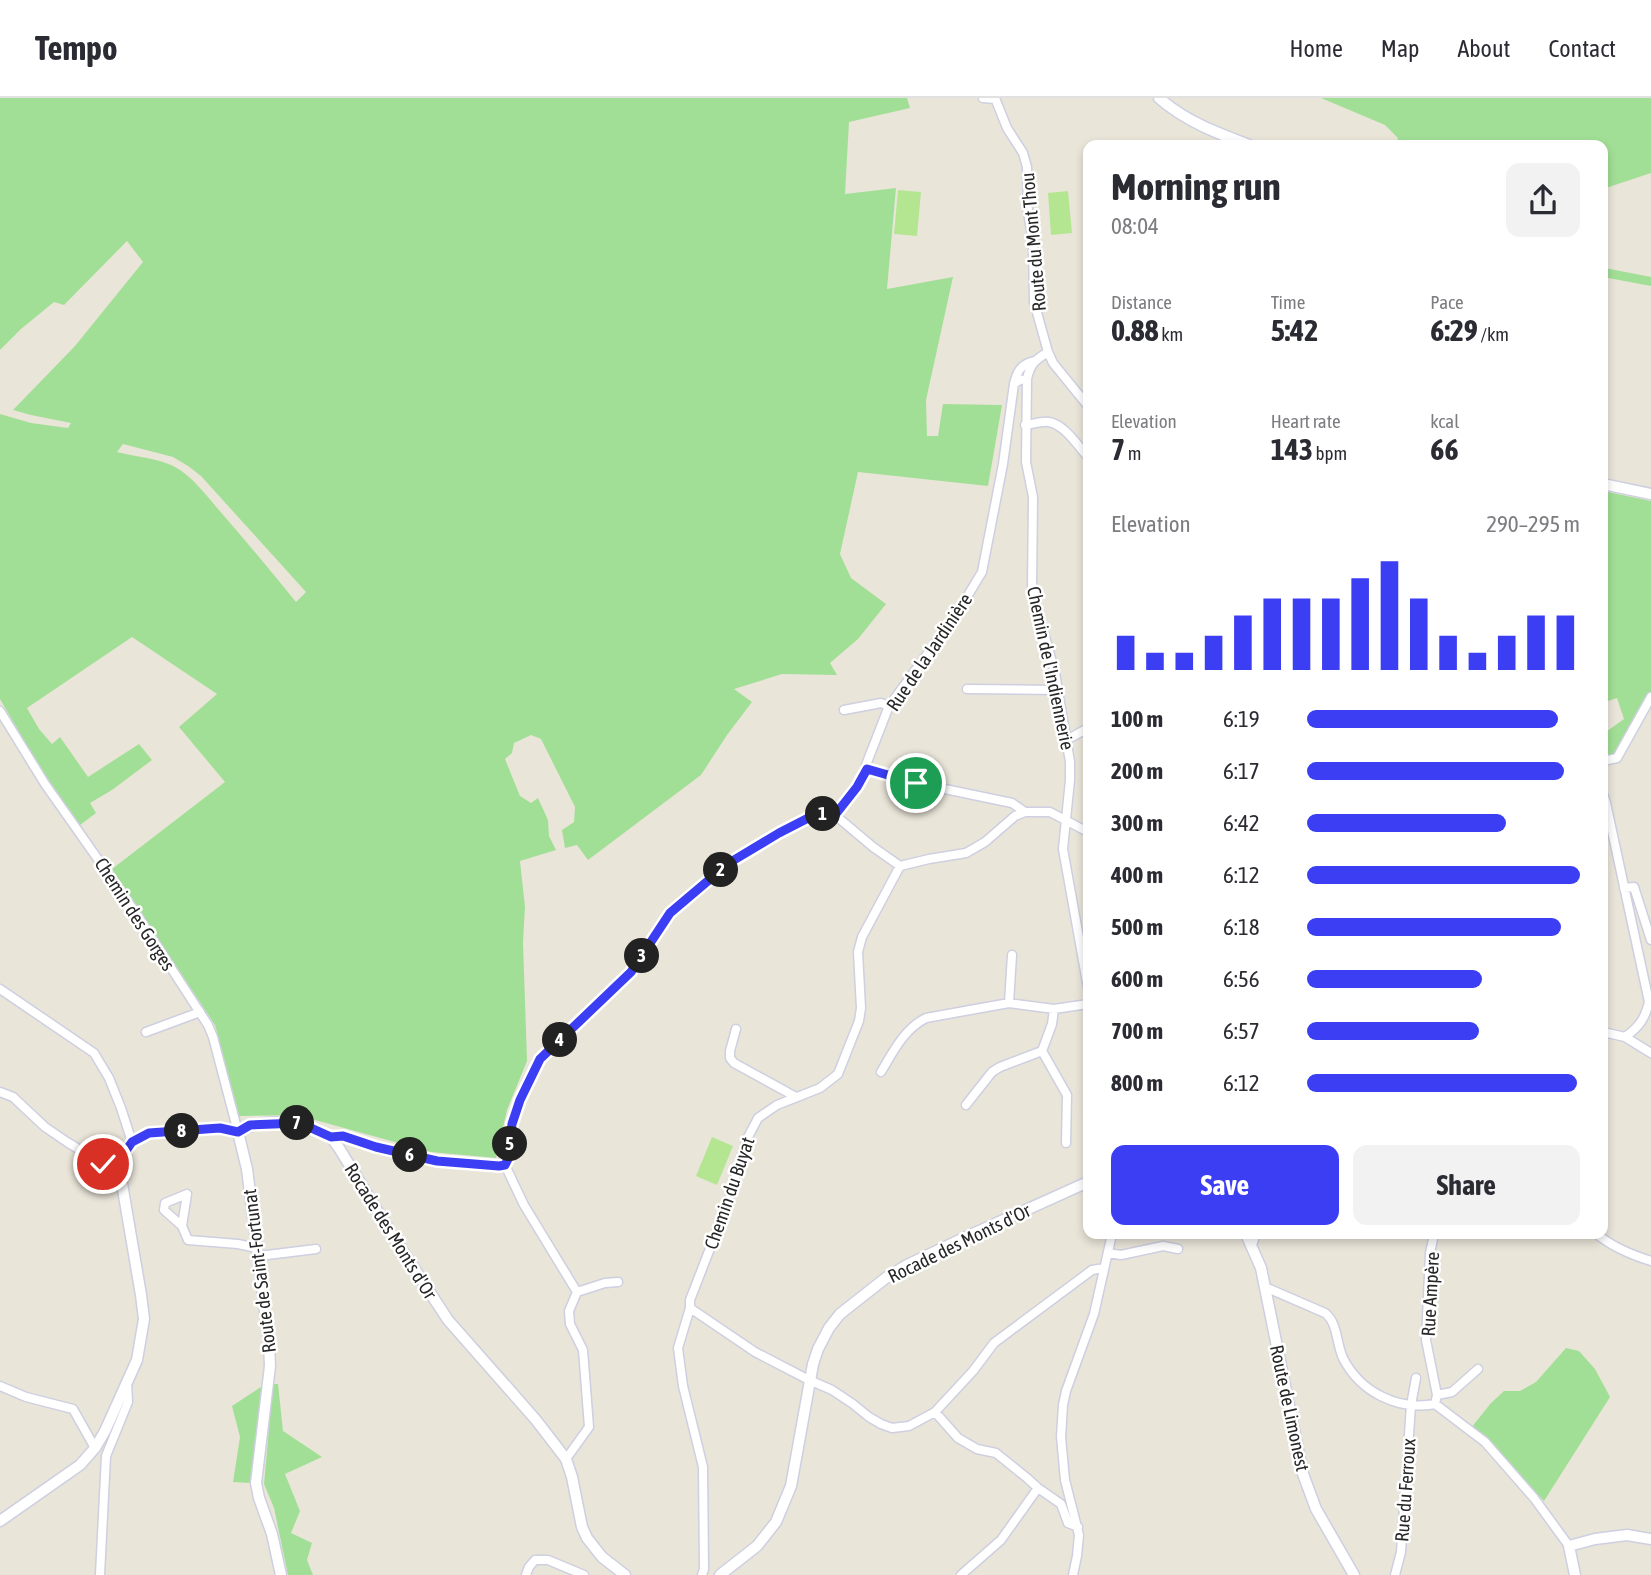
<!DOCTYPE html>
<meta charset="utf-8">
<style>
body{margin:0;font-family:"Asap Condensed",sans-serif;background:#f2f2f3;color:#2b2b33;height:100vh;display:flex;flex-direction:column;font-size:26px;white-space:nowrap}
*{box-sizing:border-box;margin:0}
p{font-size:23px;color:#7c7c81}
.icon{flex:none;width:38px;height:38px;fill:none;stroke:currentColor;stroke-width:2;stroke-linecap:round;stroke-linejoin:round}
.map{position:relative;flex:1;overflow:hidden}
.drawer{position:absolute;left:1083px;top:42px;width:525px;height:1099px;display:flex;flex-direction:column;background:#fff;border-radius:14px;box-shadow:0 4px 10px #0003}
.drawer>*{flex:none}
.pin{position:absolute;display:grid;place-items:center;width:60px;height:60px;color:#fff;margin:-30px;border:4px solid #fff;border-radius:50%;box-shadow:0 2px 7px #0007}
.km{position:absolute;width:35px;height:35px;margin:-18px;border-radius:50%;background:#222;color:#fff;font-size:19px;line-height:35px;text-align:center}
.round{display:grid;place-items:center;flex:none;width:74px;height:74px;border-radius:14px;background:#f2f2f3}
.head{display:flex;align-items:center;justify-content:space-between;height:119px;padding:0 28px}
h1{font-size:38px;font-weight:700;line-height:52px}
.figures{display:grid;grid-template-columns:repeat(3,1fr);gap:10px;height:119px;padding:7px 28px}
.figures div{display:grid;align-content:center}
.figures b{font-size:30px;font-weight:700}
.figures small{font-size:19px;font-weight:400}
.figures p{font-size:19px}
.chart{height:196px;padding:14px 28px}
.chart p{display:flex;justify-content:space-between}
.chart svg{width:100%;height:126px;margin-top:7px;stroke:#3c3ef3;stroke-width:6}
.action{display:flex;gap:14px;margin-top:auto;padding:14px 28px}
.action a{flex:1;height:80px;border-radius:14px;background:#3c3ef3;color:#fff;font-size:28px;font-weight:700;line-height:80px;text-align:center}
.action a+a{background:#f2f2f3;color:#2b2b33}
ul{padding:0 28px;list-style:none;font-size:23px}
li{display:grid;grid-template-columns:112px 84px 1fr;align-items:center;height:52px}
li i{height:18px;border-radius:9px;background:#3c3ef3}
header{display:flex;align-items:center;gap:42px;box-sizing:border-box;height:98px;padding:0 35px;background:#fff;border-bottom:2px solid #e1e1e2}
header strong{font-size:33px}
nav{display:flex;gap:38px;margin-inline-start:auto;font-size:24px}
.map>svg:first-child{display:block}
.green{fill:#a2df96;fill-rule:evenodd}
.pitch{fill:#b4e692}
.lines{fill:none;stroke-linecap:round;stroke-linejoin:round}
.minor-casing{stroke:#cecfe0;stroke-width:11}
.tertiary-casing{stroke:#cecfe0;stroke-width:13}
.minor{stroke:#fff;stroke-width:8}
.tertiary{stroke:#fff;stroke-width:10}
.route-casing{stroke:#fff;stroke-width:14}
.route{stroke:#3c3ef3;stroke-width:9}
.labels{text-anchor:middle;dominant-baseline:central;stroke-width:5;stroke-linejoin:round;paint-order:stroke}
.street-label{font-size:19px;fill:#272727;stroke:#fff}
</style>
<header>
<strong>Tempo</strong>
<nav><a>Home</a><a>Map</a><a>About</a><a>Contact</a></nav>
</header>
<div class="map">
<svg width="1651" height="1477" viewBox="0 0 1651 1477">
<rect width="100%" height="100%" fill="#eae5d9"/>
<path class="green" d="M0,0h907l3,10 -61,14 -4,72 51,-6 -9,101 66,-12 -27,123 1,36h11l5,-32 59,1 -14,81 -130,-14 -18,82 11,24 35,26 -28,35 -28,24 7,12 -55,-1 -48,15 18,13 -25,33 -26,40 -113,85 -11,-15 -12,3 -3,-18 12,-8 1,-15 -34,-68 -10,-4 -17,8 -2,10 -7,6 15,37 11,7 7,-5 10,22 1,16 7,14 -36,11 5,46 -2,35 4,119 -20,49 -11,48 -65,-6 -134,-37 -58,1 -24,-91 -103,-156 113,-87 -46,-55 38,-33 -85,-57 -105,71 12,21 13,15 8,-7 28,40 51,-33 13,16 -40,30 -22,13 6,10 -16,12 -37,-52 -43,-74v-285l31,9 37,5 3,-5 -40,-8 -18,-5 62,-64 68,-84 -16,-21 -63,64 -10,-3 -33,27 -21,21zM123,346l50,13 15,9 13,10 105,116 -10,10c-26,-32 -51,-62 -78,-93 -12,-14 -26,-33 -43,-42 -14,-8 -42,-11 -58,-15z
M1321,0h330v75l-48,16v-44h-208l3,-7 -13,-13z
M1603,165l2,5 46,9v9l-48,-9z
M1603,393l48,10v205l-19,18 -18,32 -11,2v-24l21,-15 -7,-21 -9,3 -5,-8v-30l4,-3 -4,-7z
M1566,1250l13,3 16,18 15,28 -66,104 -44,-48 -29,-25 20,-25 13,-12h16l16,-9z
M273,1286h5l5,47 39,26 -37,17 15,37 -9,22 21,10 -5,17 6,15h-25l-14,-67 -10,-24z
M264,1287l-13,98 -18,-1 7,-45 -8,-31z"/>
<path class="pitch" d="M898,92l23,2 -4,44 -23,-2z
M1068,93l4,42 -21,2 -3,-42z
M712,1039l21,9 -16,39 -21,-9z"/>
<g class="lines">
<g class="minor-casing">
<path id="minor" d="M983,0l12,1
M995,0l12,30 16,25 4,14 1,45 5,30 1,60 14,50 5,11 35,43
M1048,254c-13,8 -18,12 -21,27l-1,83 7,35 -1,92 23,84 15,89v18l-7,69 25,139
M1027,281l-7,1 -6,4c3,-13 7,-20 21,-23
M1025,327c8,-1 17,-4 24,-3 16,3 29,24 39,35
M967,591l91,1
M844,612l37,-7 8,3
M0,613l45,73 88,125 75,116 5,12 25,95
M1066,640l6,-1 16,-9
M1603,663l14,-3 34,-61
M867,671l49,14 96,20 13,9
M1603,696l3,9 43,199c-4,17 -10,25 -24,35
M835,717l22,-28 10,-18 -1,-4 23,-59 67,-91 26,-43 21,-108 11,-80
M835,717l38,32 27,19 29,-7 37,-6 19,-11 30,-26 10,-4h25l38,20
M1624,790l10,-1 17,53
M0,891l94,64 15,25 12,30 11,34
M1009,905l3,-48
M736,931l-6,22v7l4,5 62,34
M146,934l54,-20
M1603,934l22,5 26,16
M1042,953l25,44 -1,48
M881,974c12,-20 23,-43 45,-54l83,-15 45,6 34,-5
M0,994l13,5 32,30 22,15 36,22 18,2
M966,1007l26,-33 8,-5 42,-16 10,-27 2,-15
M331,1039l12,-2 33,12 61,14 62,5 6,-1 3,-6 4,-35 8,-24 20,-41 91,-87 39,-59 59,-50 50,-30 39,-20 17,2
M505,1067l19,40 53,87 -8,19 1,13 13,26 6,77 -23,32
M182,1128l-18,-16 1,-7 22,-9 -5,32 6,14 50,4 19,4
M1434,1136l-4,19 -4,87 11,55 -2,9
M1597,1136c15,13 35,21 54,27
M1252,1147l4,-11
M1108,1155l13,2 42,-9 15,3
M259,1158l57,-7
M1265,1189l60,26c13,10 11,30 18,45 17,34 55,53 92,46
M577,1194l28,-9 13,-1
M690,1210l65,44 54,28 23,10 21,14 16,13 12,7 11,4 17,-2 26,-14 38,-41 21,-28 98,-73 12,-2
M0,1288l26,11 47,12 22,39
M1437,1297l15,-3 26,-23
M1435,1306l50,38 49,56 35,48
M935,1314l23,26 19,11 19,4 31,25 11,10 23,16 7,19 10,4
M100,1477l6,-119 22,-54 -1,-19
M526,1477l3,-8 6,-7h13l36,15
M702,1477l2,-6 -1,-102 -20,-81 -5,-38 12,-40v-8l38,-98 19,-63 11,-21 19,-13 43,-17 18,-14 21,-53 2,-13 -3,-56 4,-15 38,-71
M961,1477l40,-35 37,-52
M1073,1477l4,-19 2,-21 -14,-55 -4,-43 2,-32 3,-14 28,-77 18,-80
M1395,1477l6,-23 10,-147 5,-27"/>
</g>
<g class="tertiary-casing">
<path id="tertiary" d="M1159,0c26,23 58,35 90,47
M1603,386l48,10
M238,1034l9,37 22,174 1,23 -14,117 3,15 13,36 9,41
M1246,1136l15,34 42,206 13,35 38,66
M0,1423l80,-56 15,-17 10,-17 32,-71 7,-41 -3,-24 -20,-117v-12l4,-14 7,-10 17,-9 71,-5 18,4c27,-15 65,-12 90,4 5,2 8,8 11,12l50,82 59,90 88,100 30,39 6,18 10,50 5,11 15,19 23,18
M720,1477l37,-29 19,-24 15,-36 22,-122 5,-15 11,-21 11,-14 47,-37 20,-12 61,-29 120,-54
M1575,1477l-6,-29 26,-7 32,-4 24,4"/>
</g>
<use href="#minor" class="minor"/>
<use href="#tertiary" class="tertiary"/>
</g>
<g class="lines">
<g class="route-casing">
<path id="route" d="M103,1066l18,2 4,-14 7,-10 17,-9 71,-5 18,4 12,-7 50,-2 31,14 12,-1 33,11 61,14 62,5 6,-1 3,-6 4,-35 8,-24 20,-41 91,-87 39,-59 59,-50 50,-30 39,-20 17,2 22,-28 10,-18 49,14"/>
</g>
<use href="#route" class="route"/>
</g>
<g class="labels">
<g class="street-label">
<text transform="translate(1033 144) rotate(-95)">Route du Mont Thou</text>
<text transform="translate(929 554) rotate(-56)">Rue de la Jardinière</text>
<text transform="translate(1051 570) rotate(78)">Chemin de l'Indiennerie</text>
<text transform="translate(135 816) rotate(57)">Chemin des Gorges</text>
<text transform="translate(729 1095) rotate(-71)">Chemin du Buyat</text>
<text transform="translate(391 1133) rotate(58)">Rocade des Monts d'Or</text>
<text transform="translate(959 1145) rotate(-26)">Rocade des Monts d'Or</text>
<text transform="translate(259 1173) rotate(-97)">Route de Saint-Fortunat</text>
<text transform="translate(1430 1196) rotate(-87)">Rue Ampère</text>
<text transform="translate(1290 1310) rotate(78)">Route de Limonest</text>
<text transform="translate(1405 1392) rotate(-86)">Rue du Ferroux</text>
</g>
</g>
</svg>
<div class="pin" style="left:916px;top:685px;background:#1e9e55"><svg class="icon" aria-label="arrive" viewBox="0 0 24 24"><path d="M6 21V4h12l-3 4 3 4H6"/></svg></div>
<div class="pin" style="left:103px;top:1066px;background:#d93025"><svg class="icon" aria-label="check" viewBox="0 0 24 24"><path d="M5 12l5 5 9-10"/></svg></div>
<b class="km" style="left:823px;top:716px">1</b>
<b class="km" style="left:721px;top:772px">2</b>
<b class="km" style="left:642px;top:858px">3</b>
<b class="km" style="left:560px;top:942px">4</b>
<b class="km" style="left:510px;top:1046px">5</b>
<b class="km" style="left:410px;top:1057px">6</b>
<b class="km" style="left:297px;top:1025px">7</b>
<b class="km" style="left:182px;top:1033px">8</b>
<section class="drawer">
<div class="head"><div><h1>Morning run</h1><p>08:04</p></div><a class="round"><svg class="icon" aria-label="share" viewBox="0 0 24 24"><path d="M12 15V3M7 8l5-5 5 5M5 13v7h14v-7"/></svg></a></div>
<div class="figures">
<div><p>Distance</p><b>0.88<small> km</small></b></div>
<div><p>Time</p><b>5:42</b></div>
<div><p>Pace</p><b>6:29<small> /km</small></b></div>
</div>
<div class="figures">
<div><p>Elevation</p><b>7<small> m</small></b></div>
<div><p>Heart rate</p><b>143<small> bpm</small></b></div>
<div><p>kcal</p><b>66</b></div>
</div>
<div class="chart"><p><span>Elevation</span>290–295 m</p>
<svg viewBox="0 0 160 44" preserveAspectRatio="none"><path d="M5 44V32M15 44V38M25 44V38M35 44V32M45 44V25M55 44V19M65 44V19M75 44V19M85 44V12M95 44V6M105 44V19M115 44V32M125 44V38M135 44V32M145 44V25M155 44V25"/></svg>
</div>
<ul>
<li><b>100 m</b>6:19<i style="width:92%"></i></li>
<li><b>200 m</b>6:17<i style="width:94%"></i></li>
<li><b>300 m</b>6:42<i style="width:73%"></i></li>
<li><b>400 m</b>6:12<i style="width:100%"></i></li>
<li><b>500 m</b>6:18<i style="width:93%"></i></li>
<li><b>600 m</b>6:56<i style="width:64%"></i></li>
<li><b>700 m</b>6:57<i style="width:63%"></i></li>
<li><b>800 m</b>6:12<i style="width:99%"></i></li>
</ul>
<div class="action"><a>Save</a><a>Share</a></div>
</section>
</div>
